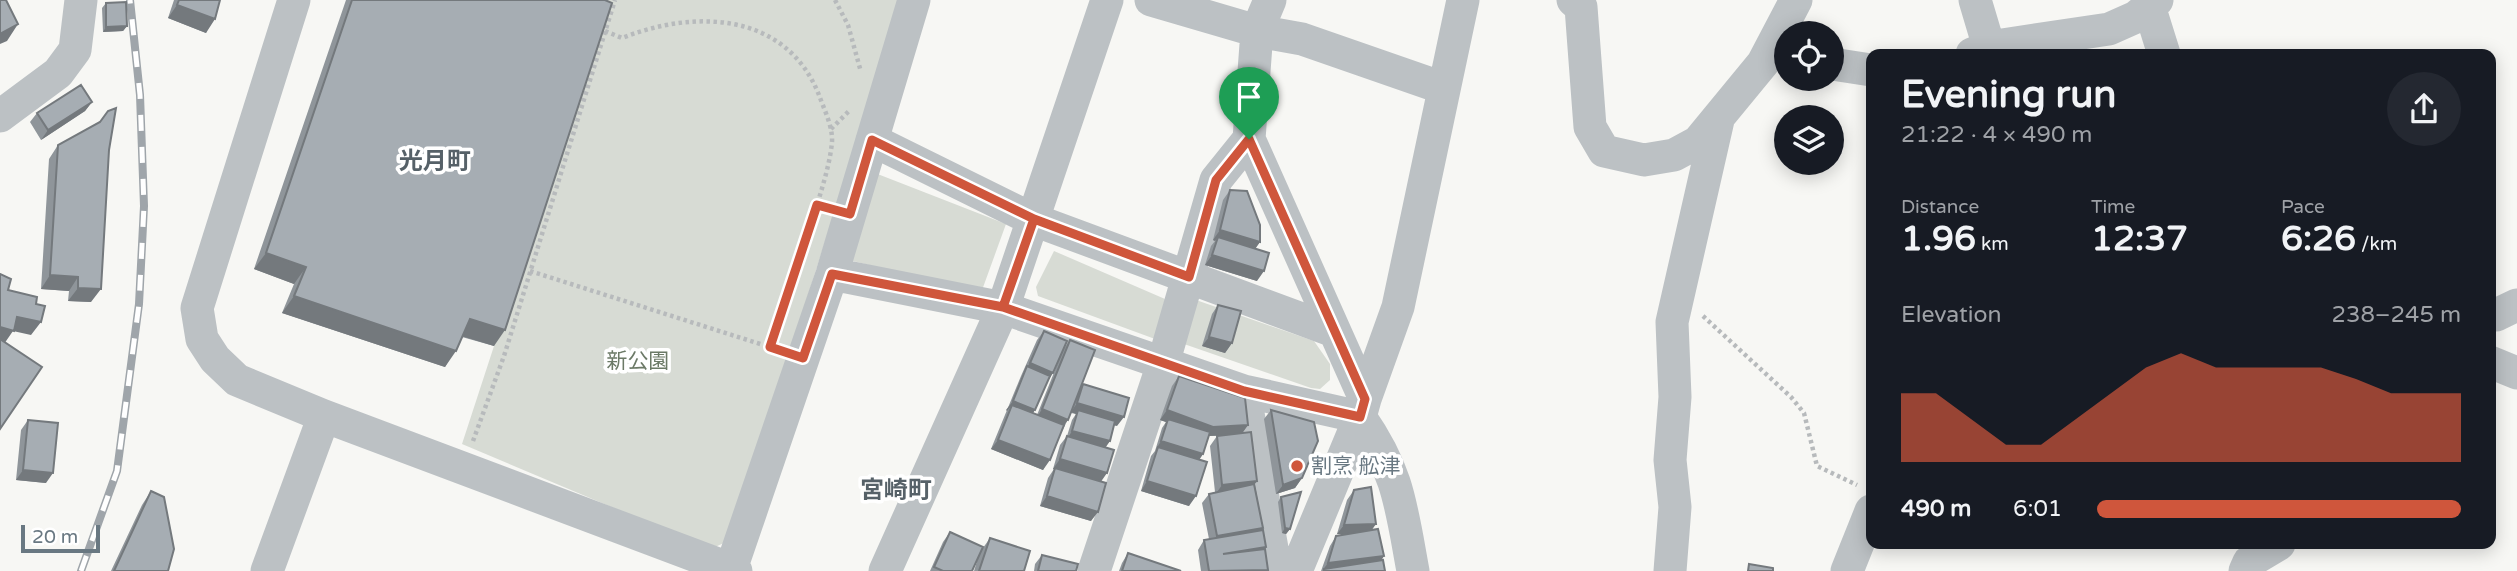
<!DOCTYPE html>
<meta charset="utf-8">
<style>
body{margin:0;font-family:"Varela Round","Noto Sans JP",sans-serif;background:#242831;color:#f1f3f6;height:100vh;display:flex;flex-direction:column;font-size:26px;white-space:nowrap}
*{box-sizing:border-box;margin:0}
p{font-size:23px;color:#9ea1a6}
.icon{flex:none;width:38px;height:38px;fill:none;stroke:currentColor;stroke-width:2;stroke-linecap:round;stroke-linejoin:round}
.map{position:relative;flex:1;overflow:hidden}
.panel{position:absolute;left:1866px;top:49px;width:630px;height:500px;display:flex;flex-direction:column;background:#171b24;border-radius:14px;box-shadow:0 4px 18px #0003}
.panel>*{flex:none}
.tools{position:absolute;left:1774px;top:21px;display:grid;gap:14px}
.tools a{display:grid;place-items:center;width:70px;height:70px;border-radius:50%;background:#171b24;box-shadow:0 4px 18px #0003;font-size:35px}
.scale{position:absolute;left:21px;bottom:18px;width:79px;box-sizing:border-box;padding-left:7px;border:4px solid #697882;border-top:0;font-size:19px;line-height:24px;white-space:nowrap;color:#697882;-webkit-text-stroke:5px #fff;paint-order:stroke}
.pin{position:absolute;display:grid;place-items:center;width:60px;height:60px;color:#fff;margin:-72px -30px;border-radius:50% 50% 50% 0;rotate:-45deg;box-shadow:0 0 7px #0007}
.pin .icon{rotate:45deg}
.round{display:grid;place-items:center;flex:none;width:74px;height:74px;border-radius:37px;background:#242831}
.summary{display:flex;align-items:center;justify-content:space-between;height:119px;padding:0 35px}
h1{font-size:38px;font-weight:800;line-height:52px}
.metrics{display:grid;grid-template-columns:repeat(3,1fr);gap:10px;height:119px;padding:7px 35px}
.metrics div{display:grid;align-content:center}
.metrics b{font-size:35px;font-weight:800}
.metrics small{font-size:19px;font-weight:400}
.metrics p{font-size:19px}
.chart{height:196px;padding:14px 35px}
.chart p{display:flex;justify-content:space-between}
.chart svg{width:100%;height:126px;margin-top:7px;fill:#cf563c;opacity:.7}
ul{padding:0 35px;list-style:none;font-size:23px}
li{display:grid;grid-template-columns:112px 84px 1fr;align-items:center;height:52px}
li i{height:18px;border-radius:9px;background:#cf563c}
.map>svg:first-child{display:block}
.green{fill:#d7dbd4}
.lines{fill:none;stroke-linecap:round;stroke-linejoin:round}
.path{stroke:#b7babc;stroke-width:4.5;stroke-dasharray:3.5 3.5;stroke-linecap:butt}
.minor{stroke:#bcc1c4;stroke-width:33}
.rail-casing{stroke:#9fa5aa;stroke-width:8}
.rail{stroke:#fff;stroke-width:5;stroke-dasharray:16;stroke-linecap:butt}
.wall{fill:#8f959a}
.shaded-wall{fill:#74797d}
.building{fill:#a6adb3;stroke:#74797d;stroke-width:2}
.route-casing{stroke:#fff;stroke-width:14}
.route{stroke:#cf563c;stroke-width:9}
.poi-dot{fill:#cf563c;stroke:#fff;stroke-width:2.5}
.labels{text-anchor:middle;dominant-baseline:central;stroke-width:7;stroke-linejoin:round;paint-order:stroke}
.park-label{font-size:21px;fill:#6c7a67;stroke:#fff}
.poi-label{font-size:21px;fill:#697882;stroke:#fff;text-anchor:start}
.quarter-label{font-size:24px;font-weight:bold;fill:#566168;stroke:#fff}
</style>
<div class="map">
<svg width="2517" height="571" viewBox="0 0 2517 571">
<rect width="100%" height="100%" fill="#f7f7f4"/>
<path class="green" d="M607,0h295l-172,540 -19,9 -249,-105z
M875,173l131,51 -25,69 -132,-33z
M1054,251l111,48 -10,40 -117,-43 -2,-9z
M1196,300l118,41 16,23v16l-10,9 -9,-1 -127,-44z"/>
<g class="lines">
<path class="path" d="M835,0l13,25 13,47
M605,31l17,7c73,-29 164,-26 197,57 5,14 14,32 13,47 -2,21 -9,43 -15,63l6,2
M831,129l18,-18
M530,271l246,78
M1703,316l88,81 13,16 13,53 40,19
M770,347l47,-142
M473,441l31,-85 111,-356"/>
<path class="minor" d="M294,0l-97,308 5,31 13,20 22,21 87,36 412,155
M1151,0l106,31 -8,108 116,260 -5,18c39,56 41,89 53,154
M1270,0l-13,31 45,8 141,49
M1573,0l8,7 9,120 14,24 40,9 30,-5 24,-13 65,-79 33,-63
M1975,0l14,47
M2149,6l15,48
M1972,54l17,-7 120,-18 27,-12 21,-17
M1832,64l39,6
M0,116l58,-43 17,-23 6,-50
M872,140l162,80 300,111
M832,274l171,34 241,83 116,26 -64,154
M2490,314l6,1 21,-10
M2490,362l27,11
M1244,391l32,180
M1365,399l33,-92 65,-307
M731,569l101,-295 82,-274
M267,571l57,-155
M885,571l118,-263 104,-308
M1094,571l69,-207 53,-184 33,-41
M1670,571l5,-64 -5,-47 5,-63 -3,-75 46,-202
M1847,571l24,-60
M2245,571l4,-9 30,-18"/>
<g class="rail-casing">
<path id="rail" d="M81,571l36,-100 22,-167 5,-98 -4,-111 -10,-95"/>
</g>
<use href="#rail" class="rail"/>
</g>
<path class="wall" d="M174,0h46l-14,33 -38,-15z
M346,0h259l-111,346 -32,-9 -17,30 -163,-54 12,-29 -40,-15z
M106,3l21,23 -4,5 -20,1 -1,-24z
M92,102l-7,9 -44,29 -11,-18 7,-9z
M58,145l51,5 -18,152 -23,-1 1,-10 -28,-2 8,-130z
M1230,190l30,52 -5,6 2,33 -52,-16 6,-19 4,-5 -2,-1 10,-40z
M1218,305l14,38 -7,10 -23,-7 10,-32z
M1044,331l9,42 -4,6 -16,34 4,2 26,-65 7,-10 10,48 3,-4 34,42 -3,-1 -4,16 -5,6 -4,35 -10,39 -51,-15 8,-28 6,-9h-1l7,-24 7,-9 5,-16 4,-6 -5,-1 -28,57 -52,-21 30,-73 16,-36z
M1179,376l69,49 -7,9 14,51 8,43 -2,2 5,17 -1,2 3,22h-67l-3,-21 6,-10 5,-1 -7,-36 7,-9 6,-2 -5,-46 7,-10 10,-1 -18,1 -6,18 -4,6 -10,46 -48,-15 10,-35 4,-5 7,-23 4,-6 -6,-2 12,-34z
M1271,410l31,68 -7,10 -19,6 -12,-75z
M28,420l18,63 -30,-3 5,-50z
M1354,490l18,40 13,41h-64l9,-25 6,-10 12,-2h-11l10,-34z
M151,491l17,80h-57l31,-66z
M1281,497l9,32 -4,5 -4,-1 -4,-31z
M950,532l33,16 7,-10 34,33h-50l4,-13 -6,13h-42l13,-29z
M1128,553l53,18h-62l3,-8z
M1042,555l34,16h-42l1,-7z"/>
<path class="shaded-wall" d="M177,5l38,14 -9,14 -38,-15z
M18,24l-11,17 -7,3v-10z
M127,26l-4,5 -20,1 3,-5z
M92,102l-7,9 -44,29 7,-10z
M1220,230l40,12 -7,10 -35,-15 -3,4 -2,-1z
M266,253l40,14 -12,17 -40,-15z
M1212,255l52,16 -7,10 -52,-16z
M50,275l28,2 -9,14 -28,-2z
M78,288l23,1 -10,13 -23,-1z
M294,296l162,55 -11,16 -163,-54z
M17,317l24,5 -10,13 -18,-4 -9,13 -4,-1v-16z
M470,319l35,11 -11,16 -36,-11z
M1209,337l23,6 -7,10 -23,-7z
M1030,363l23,10 -7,10 -19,-16z
M1013,401l22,9 -7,10 -16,-15 -5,6 -1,-1z
M1077,403l47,14 -7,9 -40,-12 1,-4 -2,4 -5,-2z
M1042,409l26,11 -7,9 -25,-10z
M1167,410l81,15 -7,10 -34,1 -39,-17 -2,3 -6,-2z
M1072,431l38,10 -7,10 -37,-10z
M998,440l52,20 -7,10 -52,-21z
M1161,441l42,13 -7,10 -38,-17 -3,4z
M1060,459l47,14 -7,10 -47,-14z
M23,470l30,3 -7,10 -30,-3z
M1302,478l-7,10 -19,6 7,-9z
M1147,481l49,15 -7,10 -48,-15z
M1257,481l-7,10 -35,4 7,-10z
M1047,496l51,16 -7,9 -51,-15z
M1376,524l-7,10h-32l7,-9z
M1263,528l-7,9 -46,9 7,-10z
M1285,528l5,1 -4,5 -4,-1z
M1384,556l-6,10 -54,3 -2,2 6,-8z"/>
<path class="building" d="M0,0h6l12,24 -18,10z
M179,0h41l-5,19 -38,-14z
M352,0h253l7,3 -107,327 -35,-11 -14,32 -162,-55 12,-29 -40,-14z
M126,2l1,24 -21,1v-24z
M81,85l11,17 -44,28 -11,-17z
M116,108l-7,42 -8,139 -23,-1v-11l-28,-2 8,-130 42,-23 8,-11z
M1230,190l17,1 13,34v17l-40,-12z
M1218,237l51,16 -5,18 -52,-16z
M0,274l11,5 -3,11 29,7 -1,7 9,2 -4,16 -24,-5 -3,14 -14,-4z
M1218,305l23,6 -9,32 -23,-6z
M1044,331l23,10 -14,32 -23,-10z
M0,339l42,28 -42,62z
M1070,340l25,10 -27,70 -26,-11z
M1027,366l23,10 -15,34 -22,-9z
M1179,376l66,22 3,27 -35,2 -46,-17z
M1083,384l46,14 -5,19 -47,-14z
M1012,405l52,20 -14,35 -52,-20z
M1078,410l37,11 -5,20 -38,-10z
M1271,410l43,12 4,19 -16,37 -19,7z
M1168,419l42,13 -7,22 -42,-13z
M28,420l30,3 -5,50 -30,-3z
M1251,432l6,49 -35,4 -5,-49z
M1067,436l47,14 -7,23 -47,-14z
M1158,447l49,15 -11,34 -49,-15z
M1055,468l51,15 -8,29 -51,-16z
M1254,484l9,44 -46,8 -8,-42z
M1371,487l5,37 -32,1 10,-35z
M151,491l13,6 10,52 -6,22h-54z
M1301,492l-11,37 -5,-1 -4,-31z
M1378,529l6,27 -56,7 8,-27z
M1263,530l3,17 -43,7 42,-5 3,21 -59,1 -5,-31z
M950,532l33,15 -11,24h-29l-9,-4z
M990,538l40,13 -6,20h-45z
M1128,553l53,18h-59z
M1042,555l36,9 -2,7h-38z
M1383,560l2,11h-61v-2z
M1749,564l24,4v3h-25z"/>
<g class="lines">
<g class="route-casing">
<path id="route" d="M1249,139l-33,41 -27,97 -155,-58 -31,88 -171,-33 -29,84 -33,-11 47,-142 33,9 22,-74 162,79 -31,88 241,84 116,26 5,-18 -116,-260"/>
</g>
<use href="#route" class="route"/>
</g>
<circle class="poi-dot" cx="1297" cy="466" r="7"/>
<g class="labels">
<g class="park-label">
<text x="638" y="361">新公園</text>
</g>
<g class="poi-label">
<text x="1311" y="466">割烹 舩津</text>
</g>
<g class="quarter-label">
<text x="435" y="161">光月町</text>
<text x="896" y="490">宮崎町</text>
</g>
</g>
</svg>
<div class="tools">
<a><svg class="icon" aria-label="locate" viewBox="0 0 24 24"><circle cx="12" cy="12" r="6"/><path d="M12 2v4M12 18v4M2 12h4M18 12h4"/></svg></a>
<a><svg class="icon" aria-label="layers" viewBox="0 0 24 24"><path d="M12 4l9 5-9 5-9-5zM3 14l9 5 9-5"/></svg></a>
</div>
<div class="scale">20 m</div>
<div class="pin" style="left:1249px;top:139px;background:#1e9e55"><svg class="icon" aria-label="arrive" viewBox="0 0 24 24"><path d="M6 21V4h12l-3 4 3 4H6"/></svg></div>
<section class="panel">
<div class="summary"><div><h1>Evening run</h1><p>21:22 · 4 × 490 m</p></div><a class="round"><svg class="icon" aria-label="share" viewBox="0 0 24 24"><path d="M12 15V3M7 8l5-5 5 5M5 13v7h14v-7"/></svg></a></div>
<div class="metrics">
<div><p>Distance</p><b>1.96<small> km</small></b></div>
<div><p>Time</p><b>12:37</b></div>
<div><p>Pace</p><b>6:26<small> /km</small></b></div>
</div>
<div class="chart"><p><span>Elevation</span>238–245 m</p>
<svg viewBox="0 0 160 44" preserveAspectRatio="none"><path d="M0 44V20L10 20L20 29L30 38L40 38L50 29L60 20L70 11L80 6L90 11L100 11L110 11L120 11L130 15L140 20L150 20L160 20V44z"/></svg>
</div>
<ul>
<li><b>490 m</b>6:01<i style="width:100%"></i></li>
</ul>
</section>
</div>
